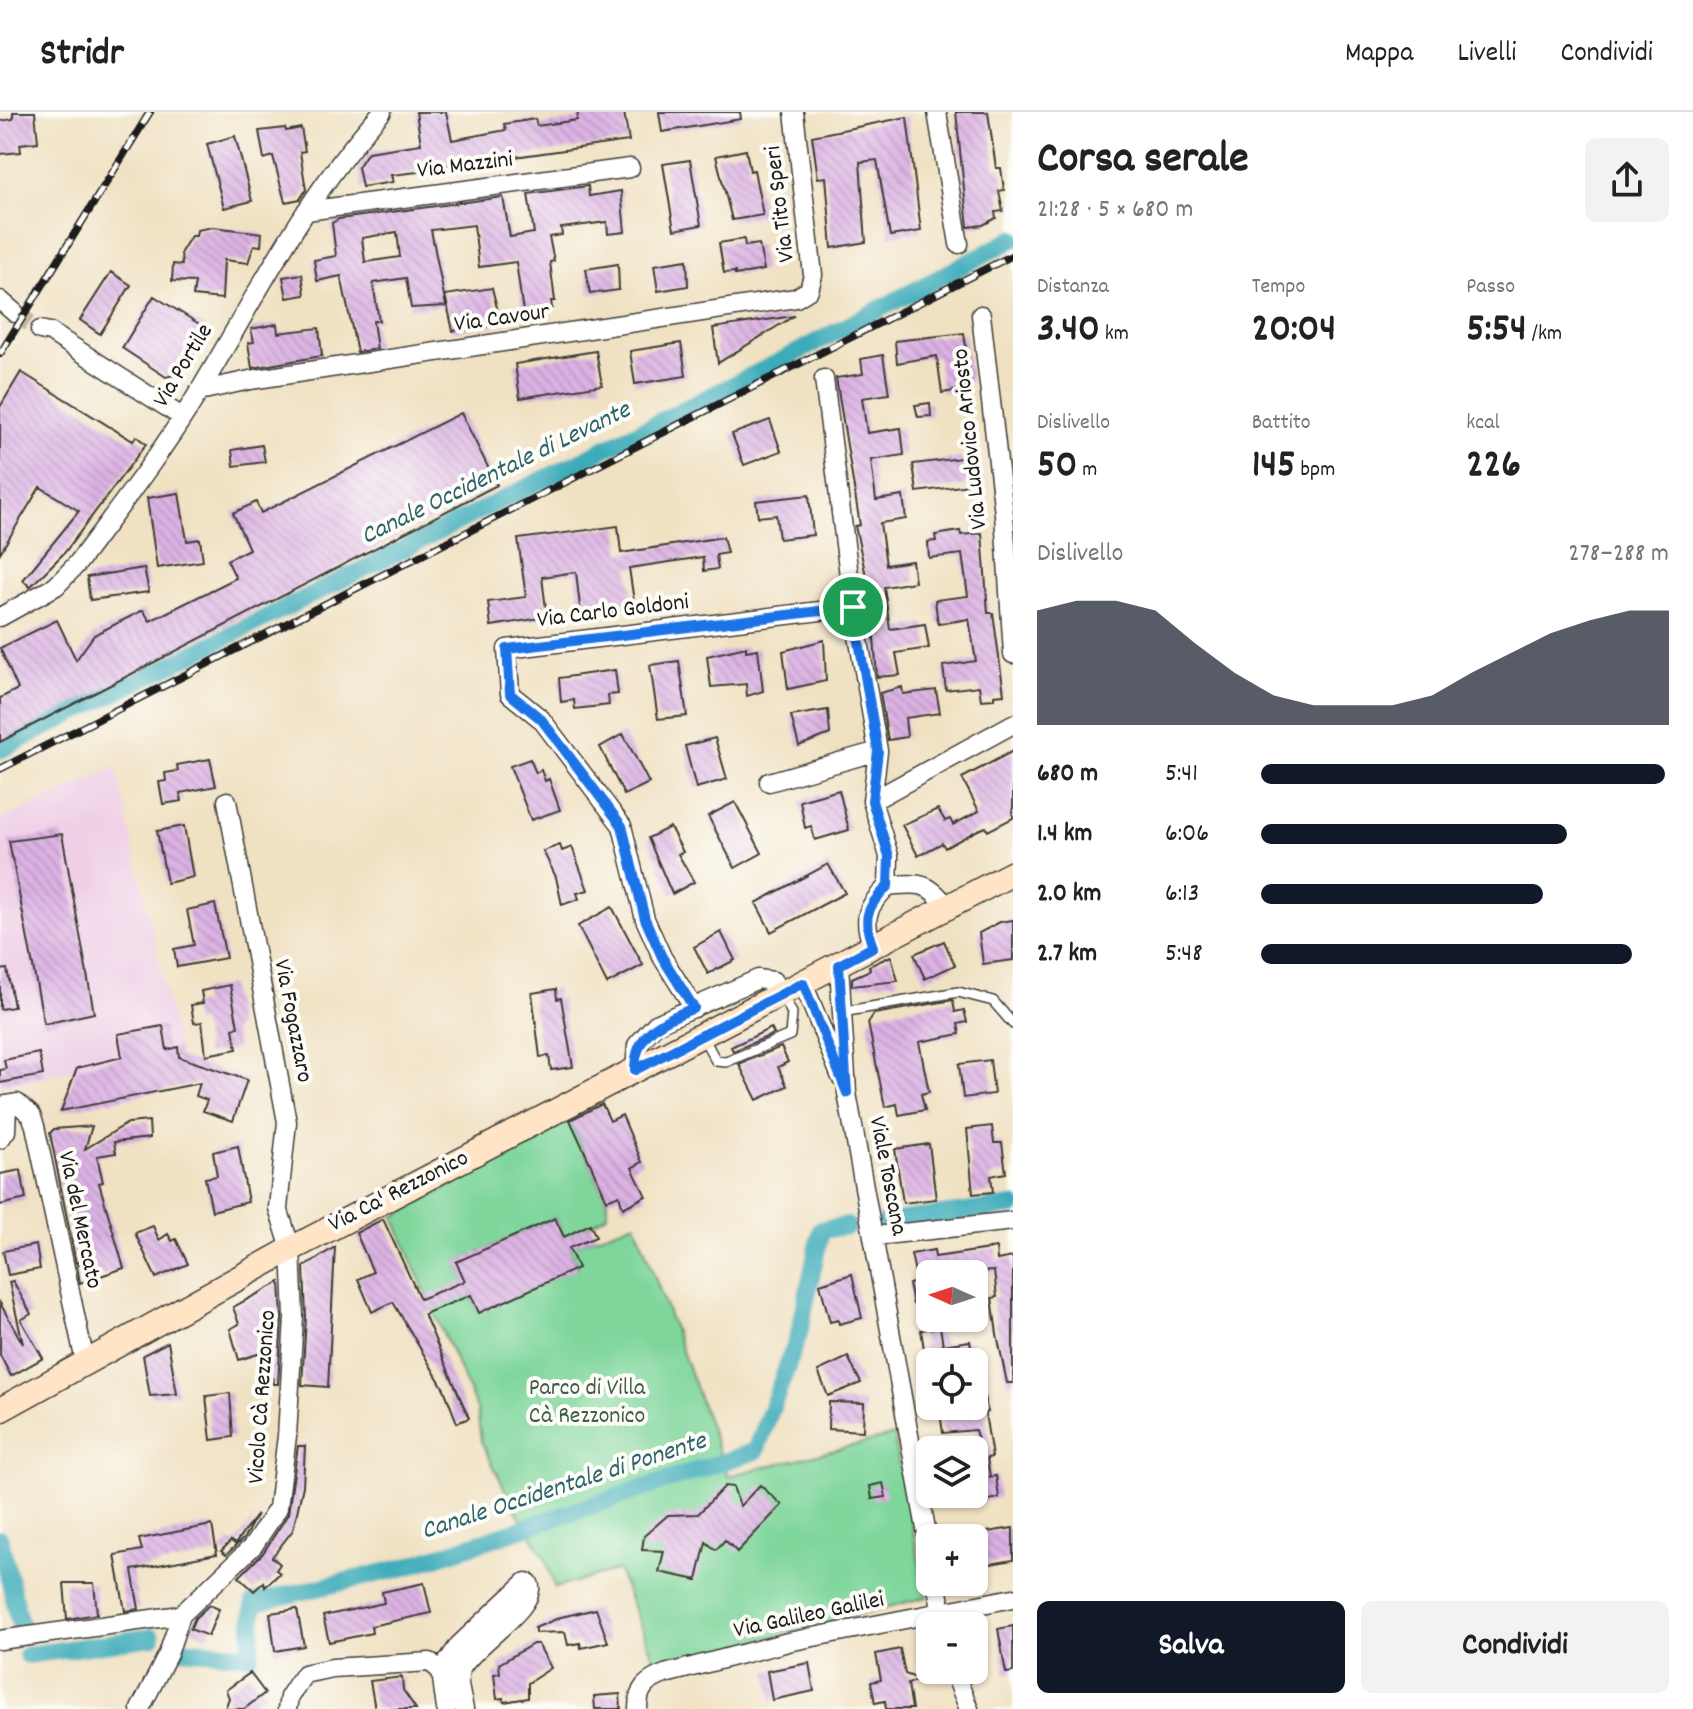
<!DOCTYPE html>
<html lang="it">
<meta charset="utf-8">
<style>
body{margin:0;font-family:Dekko,sans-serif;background:#f2f2f2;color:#222;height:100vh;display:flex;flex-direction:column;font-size:30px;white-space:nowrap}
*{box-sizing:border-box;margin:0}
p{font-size:26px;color:#767676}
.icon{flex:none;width:44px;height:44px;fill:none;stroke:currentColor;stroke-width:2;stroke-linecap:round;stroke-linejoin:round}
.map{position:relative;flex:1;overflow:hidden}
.side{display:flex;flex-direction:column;background:#fff;width:680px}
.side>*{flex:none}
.needle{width:52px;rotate:273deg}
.controls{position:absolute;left:916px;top:1148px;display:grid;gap:16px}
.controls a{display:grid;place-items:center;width:72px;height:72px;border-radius:12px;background:#fff;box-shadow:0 2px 6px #0004;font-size:40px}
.pin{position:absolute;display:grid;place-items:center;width:68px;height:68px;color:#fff;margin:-34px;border:4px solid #fff;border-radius:50%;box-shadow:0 2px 8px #0007}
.round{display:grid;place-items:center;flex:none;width:84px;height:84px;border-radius:12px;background:#f2f2f2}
.headline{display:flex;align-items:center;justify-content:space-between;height:136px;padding:0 24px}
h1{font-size:44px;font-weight:800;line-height:60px}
.stats{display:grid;grid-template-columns:repeat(3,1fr);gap:12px;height:136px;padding:8px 24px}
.stats div{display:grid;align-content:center}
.stats b{font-size:40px;font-weight:800}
.stats small{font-size:22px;font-weight:400}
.stats p{font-size:22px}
.chart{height:224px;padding:16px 24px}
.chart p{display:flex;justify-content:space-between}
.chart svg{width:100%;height:144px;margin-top:8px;fill:#111827;opacity:.7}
.action{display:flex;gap:16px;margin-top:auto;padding:16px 24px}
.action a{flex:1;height:92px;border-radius:12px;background:#111827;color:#fff;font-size:32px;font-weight:800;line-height:92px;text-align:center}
.action a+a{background:#f2f2f2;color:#222}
ul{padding:0 24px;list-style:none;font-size:26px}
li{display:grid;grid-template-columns:128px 96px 1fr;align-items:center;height:60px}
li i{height:20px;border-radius:10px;background:#111827}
header{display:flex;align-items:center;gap:48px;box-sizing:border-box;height:112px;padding:0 40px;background:#fff;border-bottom:2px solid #e0e0e0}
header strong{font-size:38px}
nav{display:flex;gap:44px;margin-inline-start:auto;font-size:28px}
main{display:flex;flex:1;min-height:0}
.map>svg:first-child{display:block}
.built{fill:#efd0e6}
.park{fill:#7fd69b;stroke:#4e795c;stroke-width:2}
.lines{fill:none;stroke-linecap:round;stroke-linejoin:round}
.canal{stroke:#3dacba;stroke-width:18}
.building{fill:url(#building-back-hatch);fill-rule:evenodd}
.minor-tunnel{stroke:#c6baa1;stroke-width:18;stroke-dasharray:18 9;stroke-linecap:butt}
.service-casing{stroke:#3c3a35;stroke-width:12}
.minor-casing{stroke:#3c3a35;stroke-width:21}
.secondary-casing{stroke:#3c3a35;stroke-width:27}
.service{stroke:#fff;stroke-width:9}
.minor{stroke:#fff;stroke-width:18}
.secondary{stroke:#ffe4c6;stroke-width:24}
.rail-casing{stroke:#1c1c1c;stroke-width:8}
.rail{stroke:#fdfcf7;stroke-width:5;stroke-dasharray:15;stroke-linecap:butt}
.route-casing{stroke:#fff;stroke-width:16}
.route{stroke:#1a73e8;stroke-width:10}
.labels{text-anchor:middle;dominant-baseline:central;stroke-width:8;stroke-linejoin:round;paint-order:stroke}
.street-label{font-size:24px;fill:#1c1c1c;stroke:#fdfcf7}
.park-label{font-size:24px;fill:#3f5d48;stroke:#fdfcf7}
.water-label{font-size:26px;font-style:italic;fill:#2c646b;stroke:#fdfcf7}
</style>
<header>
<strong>Stridr</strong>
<nav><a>Mappa</a><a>Livelli</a><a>Condividi</a></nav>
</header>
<main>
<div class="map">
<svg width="1013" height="1597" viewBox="0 0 1013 1597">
<defs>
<pattern id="building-back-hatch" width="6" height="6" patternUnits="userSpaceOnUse" patternTransform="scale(2)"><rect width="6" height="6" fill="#dbb2e3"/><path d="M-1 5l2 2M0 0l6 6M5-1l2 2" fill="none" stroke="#bb98c2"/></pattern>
</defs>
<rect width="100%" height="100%" fill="#fdfcf7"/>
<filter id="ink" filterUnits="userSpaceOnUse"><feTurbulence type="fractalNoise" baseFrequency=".0125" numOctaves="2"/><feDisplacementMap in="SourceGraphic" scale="16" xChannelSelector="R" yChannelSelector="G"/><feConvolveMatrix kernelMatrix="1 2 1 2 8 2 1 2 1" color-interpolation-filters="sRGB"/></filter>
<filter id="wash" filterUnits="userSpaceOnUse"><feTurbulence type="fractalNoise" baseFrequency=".006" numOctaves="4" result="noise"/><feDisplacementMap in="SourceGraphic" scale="32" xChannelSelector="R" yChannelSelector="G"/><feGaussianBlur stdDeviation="1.8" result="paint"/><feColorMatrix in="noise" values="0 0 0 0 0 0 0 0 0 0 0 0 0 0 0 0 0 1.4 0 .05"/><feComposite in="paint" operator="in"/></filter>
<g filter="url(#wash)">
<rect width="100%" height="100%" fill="#f0e1c2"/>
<path class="built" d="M116,656l62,279 -178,40v-268z"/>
<path class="park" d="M570,1008l37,80v15l-42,23 -10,-20 -98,44 9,21 -38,16 -34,-82z
M635,1111l93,253 168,-41 -1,11 32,151 -270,69 -39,-96 -63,18 -10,-30 -31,-51 -33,-66 -4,-32 -45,-101 37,-16 10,20 99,-45 -9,-20z"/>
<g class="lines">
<path class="canal" d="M0,638l775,-386 238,-125
M886,1110l127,-16
M0,1427l20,85
M182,1537l68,6 4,-52 152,-36 350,-116 43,-117 22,-104 26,-4
M27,1543l125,-18"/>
</g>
<g id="blocks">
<path class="building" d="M13,0h22l3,30 -18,2 1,8 -21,2v-33l13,-2z
M416,0h30l6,28 54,-10 -2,-6 31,-5 2,7 40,-6 1,-8h46l5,29 -115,16v-4l-79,14v3l-44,5 2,7 -31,5 -4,-20 10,-15 53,-8z
M659,0h81l1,7 -79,13z
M956,0h32l8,56h5l3,22 -5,1 4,20 -8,1 1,6 -13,7 -15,2z
M907,5l14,114 -31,5 -13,-76 -17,2 6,80 -34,6 -6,-71 -8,1 -6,-42z
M285,16l1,3 15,-3 4,23 -5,1 6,38 -6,9 -15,3 -12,-46 -9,3 -5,-28z
M235,24l17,65 -28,7 -17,-64z
M746,38l4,21 4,-1 9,45 -31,5 -16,-64z
M690,48l11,65 -27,5 -11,-66z
M588,74l1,10 32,-5 4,41 -17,2 -1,-12 -46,6 1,7 -13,2 5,24 -4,1 5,39h-4l1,7 -29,4 -7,-50 -37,5 -5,-42 -43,5 15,76 -35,2 -5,-30 -33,5 6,38h-6l4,28 -20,3 -16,-76 -24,5 -3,-21 22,-4 -4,-33 7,-4 164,-22 7,40 24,-4 -6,-39zM397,120l3,25 -35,5 -3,-24z
M213,115l49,6 -1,13 -7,-1 -6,18 -24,-3 -2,39 -29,-3 2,-14 -23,-1 1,-17 9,1 -1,-13 10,-16h5l1,-6z
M744,127l1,7 14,-2 5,26 -29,5v-3l-11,1 -5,-30z
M687,148l1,26 -30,5 -4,-26z
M618,152l1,26 -29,4 -4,-25z
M111,160l20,13 -31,49 -20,-14z
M302,162l3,21 -18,3 -4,-21z
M492,176l9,36 -48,7 -8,-36z
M154,184l55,34 -27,43 -16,4 -44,-29z
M794,204l-76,47 -5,-35z
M277,212l1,9 41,-5 3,28 -70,12 -4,-25 6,-1 -3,-13z
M964,221l7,49h-4v7l-25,4 -5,-37 -40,7 -2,-22z
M681,231l5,33 -51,8 -5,-33z
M596,239l6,34 -82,13 -5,-34z
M883,243l6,39 -27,4 5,35 34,-5 3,27 -33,5 5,40 27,-4 3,23 -26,4 6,42 26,-4 3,21 -31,5 6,42 35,-5 4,24 -33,5 4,22 -23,2 -4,-53h-5l-5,-34 6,-1 -14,-63 5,-1 -24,-147 27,-4 -2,-15z
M21,260l112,69 3,-5 10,8 -81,108 -35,35 -7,-7 56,-69 -39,-24 -40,66v-146z
M930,291l1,13 -13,1 -3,-12z
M461,301l36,72 -497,257v-44l18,-9 -18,-41 57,-28 19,40 18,-25 49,-25 7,11 86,-43 -9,-18 22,-11 -16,-36 23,-11 5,11z
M770,308l11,31 -37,14 -12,-31z
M262,333l3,17 -31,4 -2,-16z
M961,346l8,27 -52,7 -4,-28z
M179,381l8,48 13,-2 3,22 -46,7 -10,-70z
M809,383l4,40 -34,4 -3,-24 -18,2 -2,-16z
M618,414l3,27 102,-16 4,16 -11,2 2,14 -14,2 -1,-14 -74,11 6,40 -54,8 -5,-44 -34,5 5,40 -56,9 -3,-24 38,-5 -8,-58z
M960,419l1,4 21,-2 6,80h5l11,81 -10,1v4l-13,1 -2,-14 -33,4 -3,-24 33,-5 -7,-42 -31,5 -3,-24 33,-4 -6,-42 -33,4 -1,-16 8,-1 -1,-6z
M144,456l5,24 -59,8 -3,-23z
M824,528l2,41 -38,8 -5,-38z
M746,535v4l12,-2 5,42 -16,5 -1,-12 -35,3 -4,-31z
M679,549l8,55 -29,3 -8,-54z
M615,558l3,24 -10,1 1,10 -34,4 -1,-9 -13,2 -2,-24z
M902,575l1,7 33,-4 4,23 -35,5 2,19 -19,3 -8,-47z
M828,598l2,24 -31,12 -8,-30z
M623,622l26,49 -25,12 -24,-48z
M715,626l12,41 -31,9 -11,-42z
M1013,639v67l-25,13 -2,-4 -8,3 -33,18 -3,-5 -24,13 -16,-31 36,-16 7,12 5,-2 3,6 26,-14 -17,-33z
M210,647l6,27 -36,7 2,8 -19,3 -4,-22 7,-1 -1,-8 13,-2 -1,-6z
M530,647l6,14 5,-3 4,11 4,-2 11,31 -29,10 -21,-54z
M839,678l10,40 -34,10 -4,-14 -6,2 -5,-27z
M735,690l27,51 -27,15 -27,-52z
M184,714l9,51 -26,6 -10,-52z
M670,715l13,25 -5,2 16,28 -22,12 -24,-56z
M62,722l32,179 -50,11 -35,-183z
M560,733l2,6 10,-4 16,43 -11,3 2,6 -17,6 -6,-28 -13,-26z
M828,752l17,29 -74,39 -15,-29z
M215,792l11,54 -49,9 -3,-18 20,-4 -7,-35z
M612,795l31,58 -36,19 -29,-58z
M1013,808v40l-30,4 -4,-31 21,-11z
M721,820l14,28 -27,14 -14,-27z
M944,829l11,24 -30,14 -11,-25z
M891,844l7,25 -46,5v-8l18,-8 -1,-4z
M7,857l7,38 -14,2v-39z
M230,873l8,42 -5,2 4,20 -31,6 -4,-33 -8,1 -3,-18 12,-2 -2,-12z
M556,877l1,10 4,-1 12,69 -22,3 -2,-14 -9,1 -8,-64z
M953,888l2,12 9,-2 3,12 -9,2 2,10 -41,8 10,50 -8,2 4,16 -26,5 -2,-11 -12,3 -17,-84 6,-9z
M163,914l4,24 11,-3 1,10 68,23 -14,41 -30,-10 4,-11 -11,-4 4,-13 -139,28 16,-43 45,-11 -4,-23z
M771,916l3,6 -41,17 -2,-4z
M781,935l7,15 -10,5 9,19 -30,14 -18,-36z
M39,941l4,22 -43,8v-13l6,-1 -2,-9z
M990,948l4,34 -31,4 -4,-34z
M602,992l8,17 12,-6 20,47 -10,6 14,28 -23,12 -4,-13 -12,5 -37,-80z
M149,1009l1,17 -36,4 2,11 -19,3 6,26 -4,1 25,85 -44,15 -3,-17 9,-5 -10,2 -26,-130 4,-4 38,-3 -7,23 43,-26z
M992,1014l2,17h8l4,30 -15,3 2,16 -20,2 -6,-65z
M929,1032l7,55 -33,4 -8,-54z
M238,1034l10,56 -36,9 -7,-33 12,-2 -4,-24z
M21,1058l5,29 -26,6v-31z
M555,1106l9,19 26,-13 6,13 -27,11 9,20 -99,45 -8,-18 -47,19 45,104 -12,5 -13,-34 -51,-87 -21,10 -14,-33 15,-7 -17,-39 27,-14 37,80 45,-18 -9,-19z
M153,1114l6,14 9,-6 4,7 4,-2 12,25 -32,14 -21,-45z
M36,1133l4,24 -32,6 -5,-24z
M335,1135l-7,140 -26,-2 4,-68 -2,-50z
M996,1136l1,12 16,-3v126h-6l-10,-49 -5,-36 5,-1 -3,-26 -64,3v42l-6,1 -3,-15 -8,2 -4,-20 8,-2 -6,-28 23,-4 1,7z
M852,1162l10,44 -23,6 -1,-4 -8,2 -10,-38z
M13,1169l18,33 -10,6 22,38 -32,18 -11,-21v-52l23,41 -14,-62z
M280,1170l2,35 -4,67h-5v-6l-13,-1 1,-24 -22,7 -9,-31 9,-5 -6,-17z
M940,1215l3,18 27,-4 4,20 -48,1 -5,-32z
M168,1230l9,52 -27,2 -7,-41z
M848,1245l13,26 -33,13 -10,-25z
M974,1265h5l9,35 -3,1 7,44 -5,1 3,19 6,-1 3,22 -25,5v-44l9,-1 -8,-28 -32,3 -4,-27h35z
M230,1281l3,44 -22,3 -5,-44z
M829,1290l35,1 -1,28 -35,-2z
M298,1334h7l-2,40 -10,44 -21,27 8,7 -4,6 4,3 -15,14 -1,-5 -10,9 -15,-14 24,-24 25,-39z
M883,1371l3,14 -14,2 -2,-13z
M760,1373l22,20 -45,47 -12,-12 -9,10 -10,-8 -9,38 -38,-8 5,-21 -22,-1 2,-14 24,-21 30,-1 27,-28 8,1 7,19z
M257,1402l-13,24 -18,17 -5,-4 10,-10 4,3z
M212,1413l5,29 -85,16 7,39 -14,2 -10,-56 27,-5 -3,-11z
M1013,1416v32l-39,7v-33z
M64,1471h30l3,31 -30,5z
M424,1471l7,30 -60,13 1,7 -43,9 -6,-26 61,-13 -2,-11z
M209,1493l10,4 -11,27 -18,-7 5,-11z
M297,1497l7,37 -29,5 -5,-38z
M596,1497l12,33 -27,6 -1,-5 -12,2 -3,-13 -30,1v-5l26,-11z
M1013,1514v46l-7,1 -8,-44z
M533,1532h5l13,24 -23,15v15l-24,4 -1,-4 -6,1 -3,-25 6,-1 -1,-9z
M900,1537l5,25 14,5 -11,5 4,25h-26l-1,-8 -10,2 -4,-21 10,-2 -5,-26z
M809,1551l5,28 -42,9 -5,-29z
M250,1561l15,20 -21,16h-19l4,-11 -3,-8z
M402,1565l1,13 13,19h-41l-5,-28z
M620,1582l1,15h-26l-1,-13z"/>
</g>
</g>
<g filter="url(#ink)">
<use href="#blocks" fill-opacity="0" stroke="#3c3a35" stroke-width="2"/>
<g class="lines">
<path class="minor-tunnel" d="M15,201l25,17"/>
<g class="service-casing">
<path id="service" d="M842,900l116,-20 35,9 20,23
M702,923l14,26 10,1 64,-27 2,-22 -10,-18"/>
</g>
<g class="minor-casing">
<path id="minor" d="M937,0l22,132
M306,99l324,-43
M0,188l15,13
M981,203l23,199 9,140
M40,218l10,2 132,85
M824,267l29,228 25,144 -6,50 17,55 -1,30c-22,21 -26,33 -15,61
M199,279l51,-11 546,-82 13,-8 4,-15 -19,-163
M0,505l56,-31 21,-22c42,-56 86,-113 123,-174 57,-95 106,-195 182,-278
M769,670l109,-31
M872,689l141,-77
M888,774c32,-3 40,-5 60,22
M839,853l8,128 83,458
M803,871l38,94
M694,896l-32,-51 -17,-38 -23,-93 -81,-107 -31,-25 -3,-45 346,-42
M635,958l2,-25 19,-21 102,-45 15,2 8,13
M0,994l17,-3 14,12 4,11 50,236
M0,1027l6,-8 1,-26
M875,1124l138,-15
M936,1470l8,41
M0,1528l181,-25 72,-69 25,-38 9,-72 7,-119 -3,-68 -13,-41 9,-86 -60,-321
M954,1560l15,37
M140,1597l28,-55 13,-39
M287,1597l2,-12 15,-23 28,-6 98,-6 11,9
M446,1597l-5,-38 18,-26 67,-63 3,1c11,24 -59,63 -69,88 -4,10 2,27 4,38
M638,1597c0,-21 8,-28 27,-35l123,-32 225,-44"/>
</g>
<g class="secondary-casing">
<path id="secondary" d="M0,1298l291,-161 722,-376"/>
</g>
<use href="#service" class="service"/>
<use href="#minor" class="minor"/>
<use href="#secondary" class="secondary"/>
<g class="rail-casing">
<path id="rail" d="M0,242l150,-242
M0,657l1013,-514"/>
</g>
<use href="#rail" class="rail"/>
</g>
</g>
<g class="lines" filter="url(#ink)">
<g class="route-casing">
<path id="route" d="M853,495l25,144 -6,50 17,55 -1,30c-22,21 -26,33 -15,61l-34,18 8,128 -44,-110 -168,87c0,-38 27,-49 59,-62l-32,-51 -17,-38 -23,-93 -81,-107 -31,-25 -3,-45z"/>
</g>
<use href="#route" class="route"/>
</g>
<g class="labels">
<g class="street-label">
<text transform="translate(465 54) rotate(-7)">Via Mazzini</text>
<text transform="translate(781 92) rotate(-97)">Via Tito Speri</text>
<text transform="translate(502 207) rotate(-8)">Via Cavour</text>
<text transform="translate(184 254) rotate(-59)">Via Portile</text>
<text transform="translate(971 327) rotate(-96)">Via Ludovico Ariosto</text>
<text transform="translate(613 500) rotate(-7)">Via Carlo Goldoni</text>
<text transform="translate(292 909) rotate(79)">Via Fogazzaro</text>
<text transform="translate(887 1064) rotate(79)">Viale Toscana</text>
<text transform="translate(399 1080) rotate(-27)">Via Ca' Rezzonico</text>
<text transform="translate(79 1108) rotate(78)">Via del Mercato</text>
<text transform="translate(263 1285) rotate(-86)">Vicolo Cà Rezzonico</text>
<text transform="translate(809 1504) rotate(-12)">Via Galileo Galilei</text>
</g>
<g class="park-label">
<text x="587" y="1277">Parco di Villa<tspan x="587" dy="28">Cà Rezzonico</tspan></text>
</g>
<g class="water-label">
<text transform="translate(496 362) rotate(-26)">Canale Occidentale di Levante</text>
<text transform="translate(564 1375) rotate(-18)">Canale Occidentale di Ponente</text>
</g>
</g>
</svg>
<div class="controls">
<a><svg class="needle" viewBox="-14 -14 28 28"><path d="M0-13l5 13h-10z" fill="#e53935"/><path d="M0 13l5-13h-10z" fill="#767676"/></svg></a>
<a><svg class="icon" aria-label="locate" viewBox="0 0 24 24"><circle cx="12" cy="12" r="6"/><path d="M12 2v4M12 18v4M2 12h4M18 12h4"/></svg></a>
<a><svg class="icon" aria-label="layers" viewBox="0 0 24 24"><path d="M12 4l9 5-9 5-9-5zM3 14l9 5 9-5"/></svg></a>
<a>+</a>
<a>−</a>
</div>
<div class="pin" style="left:853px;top:495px;background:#1e9e55"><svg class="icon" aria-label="arrive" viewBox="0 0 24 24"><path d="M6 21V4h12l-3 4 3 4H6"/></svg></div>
</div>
<section class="side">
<div class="headline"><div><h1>Corsa serale</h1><p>21:28 · 5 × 680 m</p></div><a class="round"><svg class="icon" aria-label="share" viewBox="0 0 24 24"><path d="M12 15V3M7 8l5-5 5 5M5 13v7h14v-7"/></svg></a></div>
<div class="stats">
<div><p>Distanza</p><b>3.40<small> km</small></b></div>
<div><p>Tempo</p><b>20:04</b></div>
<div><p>Passo</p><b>5:54<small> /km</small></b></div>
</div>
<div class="stats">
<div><p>Dislivello</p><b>50<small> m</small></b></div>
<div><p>Battito</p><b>145<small> bpm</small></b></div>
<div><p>kcal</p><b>226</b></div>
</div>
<div class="chart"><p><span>Dislivello</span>278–288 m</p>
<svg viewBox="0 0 160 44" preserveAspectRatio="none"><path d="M0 44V9L10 6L20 6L30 9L40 19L50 28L60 35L70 38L80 38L90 38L100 35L110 28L120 22L130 16L140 12L150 9L160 9V44z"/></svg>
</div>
<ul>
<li><b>680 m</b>5:41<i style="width:99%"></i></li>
<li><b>1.4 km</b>6:06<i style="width:75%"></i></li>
<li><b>2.0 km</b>6:13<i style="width:69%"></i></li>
<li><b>2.7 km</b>5:48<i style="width:91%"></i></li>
</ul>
<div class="action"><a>Salva</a><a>Condividi</a></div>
</section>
</main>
